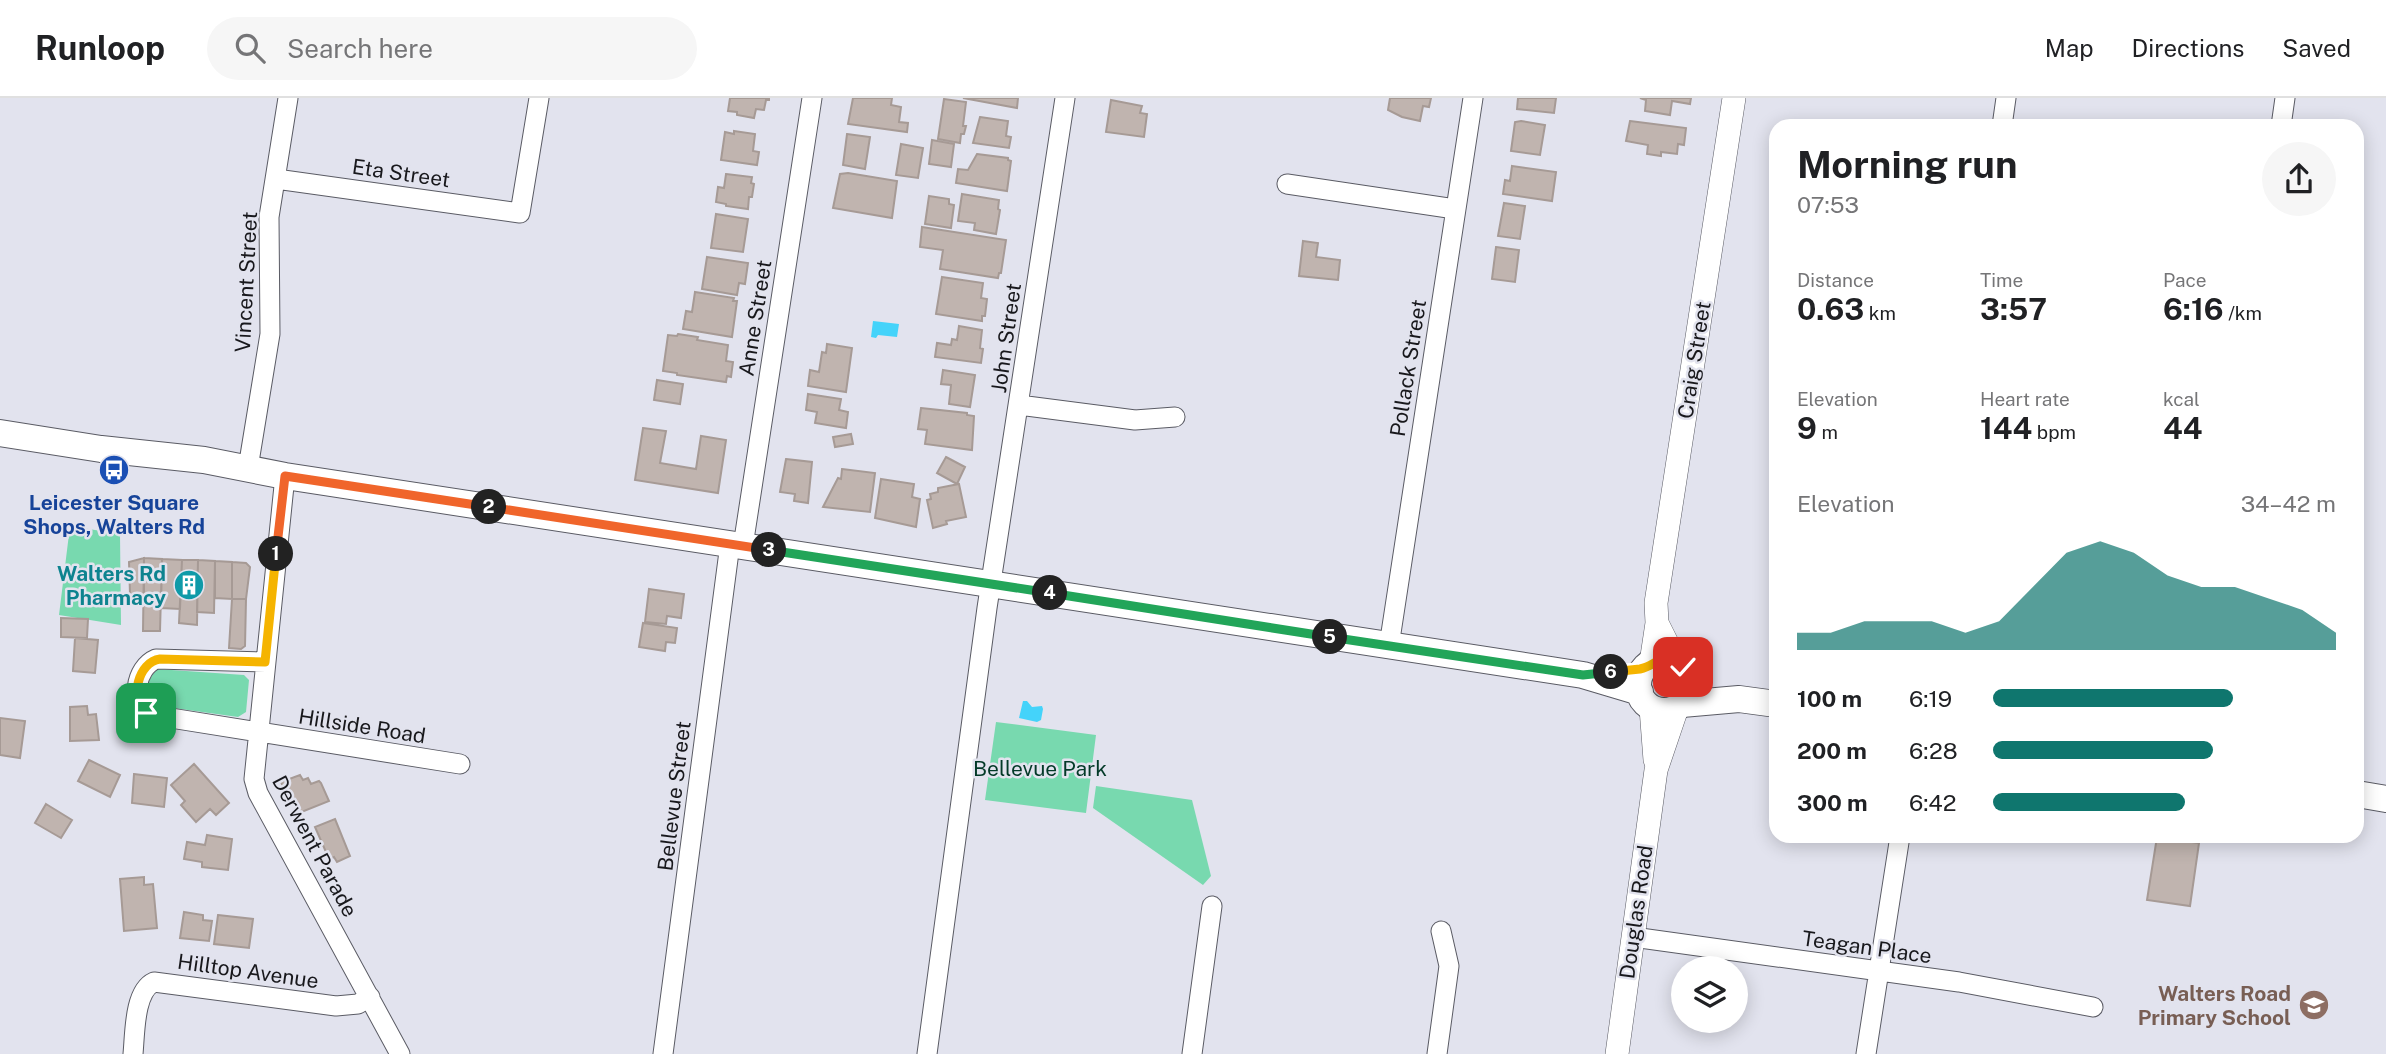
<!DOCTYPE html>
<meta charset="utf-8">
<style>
body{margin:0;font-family:"Public Sans",sans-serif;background:#f6f6f6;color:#202124;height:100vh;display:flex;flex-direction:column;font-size:26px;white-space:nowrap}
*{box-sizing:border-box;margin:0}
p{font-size:23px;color:#757577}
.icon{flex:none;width:38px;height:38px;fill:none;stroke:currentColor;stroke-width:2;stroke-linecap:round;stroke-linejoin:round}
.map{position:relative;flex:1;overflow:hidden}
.sheet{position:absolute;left:1769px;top:21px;width:595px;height:724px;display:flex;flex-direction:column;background:#fff;border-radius:21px;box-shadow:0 4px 18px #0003}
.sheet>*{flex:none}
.buttons{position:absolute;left:1671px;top:858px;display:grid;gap:14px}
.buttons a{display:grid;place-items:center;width:77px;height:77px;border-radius:50%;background:#fff;box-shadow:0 4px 18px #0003;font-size:35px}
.pin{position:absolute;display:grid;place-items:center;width:60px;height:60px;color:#fff;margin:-30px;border-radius:14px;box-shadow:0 4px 10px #0006}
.km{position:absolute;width:35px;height:35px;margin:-18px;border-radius:50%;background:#222;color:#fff;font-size:19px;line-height:35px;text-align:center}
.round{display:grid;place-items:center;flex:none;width:74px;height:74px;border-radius:37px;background:#f6f6f6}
.head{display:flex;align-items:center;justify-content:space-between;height:119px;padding:0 28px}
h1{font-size:38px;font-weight:700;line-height:52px}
.metrics{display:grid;grid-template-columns:repeat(3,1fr);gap:10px;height:119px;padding:7px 28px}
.metrics div{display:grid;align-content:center}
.metrics b{font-size:30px;font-weight:700}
.metrics small{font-size:19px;font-weight:400}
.metrics p{font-size:19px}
.chart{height:196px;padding:14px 28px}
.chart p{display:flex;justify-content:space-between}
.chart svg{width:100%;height:126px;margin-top:7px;fill:#0f766e;opacity:.7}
ul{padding:0 28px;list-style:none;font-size:23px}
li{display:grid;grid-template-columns:112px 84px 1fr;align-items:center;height:52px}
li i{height:18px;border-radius:9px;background:#0f766e}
header{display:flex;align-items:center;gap:42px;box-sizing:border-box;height:98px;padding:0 35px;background:#fff;border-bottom:2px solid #e0e0e0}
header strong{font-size:33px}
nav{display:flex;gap:38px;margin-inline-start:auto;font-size:24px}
.search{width:490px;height:63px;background:#f6f6f6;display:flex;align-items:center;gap:18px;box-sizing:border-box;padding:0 24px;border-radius:38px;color:#757577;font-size:26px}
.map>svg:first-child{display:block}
.green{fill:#78d9af}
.water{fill:#44d3fa}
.building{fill:#c0b4af;stroke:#a69a95;stroke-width:2}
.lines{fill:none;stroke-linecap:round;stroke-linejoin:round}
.minor-casing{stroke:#5a5b64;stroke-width:21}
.tertiary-casing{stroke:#5a5b64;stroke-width:24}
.secondary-casing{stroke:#5a5b64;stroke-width:28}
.minor{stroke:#fff;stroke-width:19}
.tertiary{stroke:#fff;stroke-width:23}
.secondary{stroke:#fff;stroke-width:26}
.split-1-casing{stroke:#fff;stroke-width:14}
.split-2-casing{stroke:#fff;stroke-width:14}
.split-3-casing{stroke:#fff;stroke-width:14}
.split-4-casing{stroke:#fff;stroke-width:14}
.split-5-casing{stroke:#fff;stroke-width:14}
.split-6-casing{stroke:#fff;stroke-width:14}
.split-7-casing{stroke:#fff;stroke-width:14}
.split-1{stroke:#f5b400;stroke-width:9}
.split-2{stroke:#f0652b;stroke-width:9}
.split-3{stroke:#f0652b;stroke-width:9}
.split-4{stroke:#22a559;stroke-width:9}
.split-5{stroke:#22a559;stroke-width:9}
.split-6{stroke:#22a559;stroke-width:9}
.split-7{stroke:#f5b400;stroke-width:9}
.labels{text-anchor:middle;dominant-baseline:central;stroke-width:5;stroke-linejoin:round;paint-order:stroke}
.street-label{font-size:21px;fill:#18181c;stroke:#e2e3ee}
.transit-label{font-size:21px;font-weight:bold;fill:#164399;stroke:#e2e3ee}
.culture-label{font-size:21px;font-weight:bold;fill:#0d838f;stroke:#e2e3ee;text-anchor:end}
.park-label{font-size:21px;fill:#033a28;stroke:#e2e3ee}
.education-label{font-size:21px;font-weight:bold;fill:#785e54;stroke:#e2e3ee;text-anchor:end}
</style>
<header>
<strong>Runloop</strong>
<div class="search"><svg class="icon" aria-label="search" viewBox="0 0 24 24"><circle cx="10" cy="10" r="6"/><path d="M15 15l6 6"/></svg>Search here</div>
<nav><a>Map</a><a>Directions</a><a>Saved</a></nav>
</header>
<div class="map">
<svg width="2386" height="956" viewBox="0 0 2386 956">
<rect width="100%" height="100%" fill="#e2e3ee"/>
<path class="green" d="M70,428l50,8 1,91 -62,-10z
M157,571l87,6 5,5 -3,32 -8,5 -86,-12 -6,-10 4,-17z
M996,624l100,13 -10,78 -101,-13z
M1096,688l96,14 19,76 -8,9 -110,-77z"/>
<path class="water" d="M873,223l26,3 -2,13 -19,-2 -2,3 -5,-1z
M1023,603h4l5,6 10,-1 1,3 -2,11 -4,2 -18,-4z"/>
<path class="building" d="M730,0h39v2h-3l-2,10 -8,-1 -2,9 -17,-3v-3l-9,-1z
M853,0h39l-1,7 10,2 -2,15 9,1 -1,9 -59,-8z
M963,0h55l-1,10z
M1390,0h41l-2,9 -6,-1 -3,15 -18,-4 -14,-7z
M1518,0h38l-2,15 -37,-4z
M1640,0h51l-1,6 -18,-3 -2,14 -25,-4 1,-11z
M944,1l22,3 -3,24h3l-2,8h-3l-1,9 -22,-4z
M1111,2l31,6 -2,7 7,1 -3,23 -38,-5z
M980,19l28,4 -2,15 5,1 -2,11 -36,-5z
M1521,23l24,4 -5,30 -29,-4 4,-29z
M1630,23l56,7 -2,17 -6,-1 -1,10 -16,-2v4l-14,-2 1,-9 -22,-4z
M734,33l21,3 -2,17 6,1 -2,13 -36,-5 4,-28 9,2z
M847,36l23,3 -5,32 -22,-4z
M932,42l22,4 -3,23 -22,-3z
M901,46l22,4 -5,30 -22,-3z
M977,56l31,4v2l3,1 -4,30 -51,-8 2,-14 10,1z
M1512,68l44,6 -4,29 -49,-7 2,-14 5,1z
M848,75l49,8 -5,37 -59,-10 7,-34z
M726,76l26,3 -1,6 3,1 -2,13h-3l-1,12 -22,-3v-2l-10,-2 2,-15 6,1z
M962,96l37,6 -1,9 2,1 -4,24 -22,-4 1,-7 -17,-2z
M929,98l20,3v5l5,1 -3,23 -26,-4z
M1504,105l21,3 -5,33 -22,-3z
M716,116l32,5 -5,33 -32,-4z
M922,129l84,13 -5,33h-2l-1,5 -58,-9 3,-19 -23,-3z
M1303,143l15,2 -2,14 24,3 -2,20 -39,-4z
M1496,149l23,3 -4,32 -23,-3z
M707,159l41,6 -3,21 -6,-1 -2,12 -35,-6z
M942,179l41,6 -2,15 6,1 -2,17h-3v5l-46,-7z
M695,194l39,6 -1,3h4l-5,36 -49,-8 3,-18 6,1z
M959,228l23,4 -2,18 3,1 -2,14 -46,-6 2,-14 14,2 1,-6 5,1z
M678,236l20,3 -1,3 31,5 -2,16 7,1 -2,15 -4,-1 -1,6 -49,-7v-2l-14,-2 5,-36 9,1z
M827,246l25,4 -6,44 -38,-6 2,-16 9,2 3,-20 4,1z
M943,272l32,5 -5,32 -21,-3 2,-19 -10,-1z
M657,282l26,4 -3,20 -26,-4z
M808,296l33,5 -2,11 9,2 -2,16 -31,-5 2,-11 -11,-2z
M921,310l46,5v2l7,1 -2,34 -47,-6 2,-14 -9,-1z
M643,330l23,3 -6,32 36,6 5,-33 25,4 -8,53 -83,-13z
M851,336l2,10 -18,3 -2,-10z
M946,359l19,10 -8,17 -20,-11z
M786,361l26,3 -4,41 -14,-2 1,-7 -15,-2z
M842,371l33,4 -5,39 -47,-5 15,-29 3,1z
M881,381l33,5 -2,13 8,2 -4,28 -41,-9z
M959,386l7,33 -20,4 1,3 -14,4 -6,-28 4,-1 -1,-5 8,-2v-4z
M144,460l18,1 -2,72h-17z
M144,460v38l-14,-2 -1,-32z
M162,461l20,1 -2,49 -19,-1z
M182,462h16l-1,65 -18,-2z
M198,462l17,1 -1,52 -17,-1z
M215,463l17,1v37l-17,-1z
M232,464l14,1 4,4 -4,32h-14z
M649,491l35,5 -3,24 -14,-2 -1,8 -21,-2z
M232,501h14l-1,47 -4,3 -12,-1z
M61,520l27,1 -1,19 -26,-1z
M643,525l34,5 -2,15 -9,-1 -1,9 -26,-4z
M75,540l23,2 -3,33 -22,-2z
M87,608l1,9 8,-1 3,26 -29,1v-34z
M0,620l25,3 -5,37 -20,-3z
M89,662l31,15 -10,22 -32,-16z
M194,666l35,39 -13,12 -6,-6 -14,13 -15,-17 4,-4 -14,-16z
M134,676l33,4 -3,29 -32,-4z
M300,677l3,5 5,-2 3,6 8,-3 2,2 8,18 -30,12 -9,-18 -3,1 -6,-14z
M46,706l26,16 -11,18 -26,-15z
M335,721l15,37 -13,6 -3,-5 -5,2 -14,-32z
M207,737l25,4 -4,31 -26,-3v-5l-18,-3 3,-17 18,3z
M2157,739l42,6 -9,63 -43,-6z
M144,779v8l9,-1 4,44 -33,3 -4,-52z
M184,814l19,3v5l9,1 -3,20 -29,-3z
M218,817l35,4 -4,29 -35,-4z"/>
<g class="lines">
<g class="minor-casing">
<path id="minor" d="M2002,28l4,-28
M2281,28l4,-28
M276,81l244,34 19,-115
M1287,86l168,25
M1019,307l116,15 40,-3
M248,370l22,-134 -1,-117 19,-119
M285,378l-31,303 4,14 142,261
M743,448l69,-448
M1389,548l84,-548
M266,564l-110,-3c-21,9 -27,45 -4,56l308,49
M1633,839l326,45 134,25
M133,956c2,-20 1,-63 21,-72l182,24 22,-2 12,-7
M663,956l67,-510
M927,956l60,-446 78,-510
M1192,956l20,-148
M1437,956l12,-88 -8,-35
M1866,956l34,-218"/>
</g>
<g class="tertiary-casing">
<path id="tertiary" d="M1657,525l20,40
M1651,565l6,-40 -1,-20 78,-505
M1651,610l4,52
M1617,956l39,-284 21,-62"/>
</g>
<g class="secondary-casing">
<path id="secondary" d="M0,335l101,16 103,11 81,16 1298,199 57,17
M1638 587a26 26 0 1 1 52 0a26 26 0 1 1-52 0Z
M1682,606l57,-5 37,5
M2357,696l29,5"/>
</g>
<use href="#minor" class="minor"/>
<use href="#tertiary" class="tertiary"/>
<use href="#secondary" class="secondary"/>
</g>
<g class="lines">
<g class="split-1-casing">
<path id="split-1" d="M146,615c-17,-14 -8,-51 14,-54l105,3 11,-108"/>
</g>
<g class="split-2-casing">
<path id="split-2" d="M276,456l9,-78 204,31"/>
</g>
<g class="split-3-casing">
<path id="split-3" d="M489,409l280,43"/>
</g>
<g class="split-4-casing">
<path id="split-4" d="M769,452l281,43"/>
</g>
<g class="split-5-casing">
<path id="split-5" d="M1050,495l280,44"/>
</g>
<g class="split-6-casing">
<path id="split-6" d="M1330,539l253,38 28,-3"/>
</g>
<g class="split-7-casing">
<path id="split-7" d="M1611,574c10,-1 20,-2 29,-3 19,-4 19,-19 43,-2"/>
</g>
<use href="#split-1" class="split-1"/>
<use href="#split-2" class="split-2"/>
<use href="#split-3" class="split-3"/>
<use href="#split-4" class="split-4"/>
<use href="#split-5" class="split-5"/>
<use href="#split-6" class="split-6"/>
<use href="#split-7" class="split-7"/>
</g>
<defs>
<g id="bus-disc" transform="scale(1.575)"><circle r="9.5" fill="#1a4fb4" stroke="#e2e3ee"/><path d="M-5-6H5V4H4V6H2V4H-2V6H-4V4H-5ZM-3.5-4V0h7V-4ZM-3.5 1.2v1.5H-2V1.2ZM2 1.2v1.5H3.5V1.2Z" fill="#fff"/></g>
<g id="building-disc" transform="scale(1.575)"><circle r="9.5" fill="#0f9aa8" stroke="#e2e3ee"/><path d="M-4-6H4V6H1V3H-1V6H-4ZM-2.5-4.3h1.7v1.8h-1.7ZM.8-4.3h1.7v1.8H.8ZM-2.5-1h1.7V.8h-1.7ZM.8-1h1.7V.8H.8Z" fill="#fff"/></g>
<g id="school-disc" transform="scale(1.575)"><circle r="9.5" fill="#8d6e63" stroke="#e2e3ee"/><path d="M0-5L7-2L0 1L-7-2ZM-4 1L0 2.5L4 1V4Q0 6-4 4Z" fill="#fff"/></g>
</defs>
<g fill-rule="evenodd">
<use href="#bus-disc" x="114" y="372"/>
<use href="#building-disc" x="189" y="487"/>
<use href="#school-disc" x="2314" y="907"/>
</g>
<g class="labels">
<g class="street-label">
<text transform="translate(401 75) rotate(8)">Eta Street</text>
<text transform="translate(246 184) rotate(-87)">Vincent Street</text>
<text transform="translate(755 220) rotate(-81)">Anne Street</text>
<text transform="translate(1006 240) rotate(-82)">John Street</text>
<text transform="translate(1694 262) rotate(-81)">Craig Street</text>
<text transform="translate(1408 270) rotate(-81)">Pollack Street</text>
<text transform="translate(362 628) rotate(9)">Hillside Road</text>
<text transform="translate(674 698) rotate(-83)">Bellevue Street</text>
<text transform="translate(315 748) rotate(62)">Derwent Parade</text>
<text transform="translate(1636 814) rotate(-82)">Douglas Road</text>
<text transform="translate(1867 849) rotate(8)">Teagan Place</text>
<text transform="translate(248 873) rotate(8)">Hilltop Avenue</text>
</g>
<g class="transit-label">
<text x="114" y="404">Leicester Square<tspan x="114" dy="24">Shops, Walters Rd</tspan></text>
</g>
<g class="culture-label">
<text x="166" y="475">Walters Rd<tspan x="166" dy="24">Pharmacy</tspan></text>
</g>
<g class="park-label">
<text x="1040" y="670">Bellevue Park</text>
</g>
<g class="education-label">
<text x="2291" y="895">Walters Road<tspan x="2291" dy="24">Primary School</tspan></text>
</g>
</g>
</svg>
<div class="buttons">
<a><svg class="icon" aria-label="layers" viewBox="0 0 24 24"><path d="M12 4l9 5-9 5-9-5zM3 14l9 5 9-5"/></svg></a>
</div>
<div class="pin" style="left:146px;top:615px;background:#1e9e55"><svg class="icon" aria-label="arrive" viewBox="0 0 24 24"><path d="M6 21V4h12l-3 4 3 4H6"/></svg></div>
<div class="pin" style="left:1683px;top:569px;background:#d93025"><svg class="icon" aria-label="check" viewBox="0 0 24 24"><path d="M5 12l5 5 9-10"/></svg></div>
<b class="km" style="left:276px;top:456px">1</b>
<b class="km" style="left:489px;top:409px">2</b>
<b class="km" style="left:769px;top:452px">3</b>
<b class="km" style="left:1050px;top:495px">4</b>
<b class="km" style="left:1330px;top:539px">5</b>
<b class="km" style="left:1611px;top:574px">6</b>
<section class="sheet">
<div class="head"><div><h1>Morning run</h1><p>07:53</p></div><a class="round"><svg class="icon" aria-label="share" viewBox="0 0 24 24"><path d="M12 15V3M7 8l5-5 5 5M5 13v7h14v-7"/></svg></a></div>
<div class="metrics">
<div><p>Distance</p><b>0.63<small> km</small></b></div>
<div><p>Time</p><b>3:57</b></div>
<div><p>Pace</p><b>6:16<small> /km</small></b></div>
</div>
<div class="metrics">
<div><p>Elevation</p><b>9<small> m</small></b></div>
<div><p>Heart rate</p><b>144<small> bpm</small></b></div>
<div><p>kcal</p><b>44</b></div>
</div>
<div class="chart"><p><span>Elevation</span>34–42 m</p>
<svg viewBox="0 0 160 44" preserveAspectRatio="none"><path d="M0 44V38L10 38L20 34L30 34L40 34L50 38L60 34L70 22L80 10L90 6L100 10L110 18L120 22L130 22L140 26L150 30L160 38V44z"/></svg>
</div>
<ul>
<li><b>100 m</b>6:19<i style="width:70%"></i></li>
<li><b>200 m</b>6:28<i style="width:64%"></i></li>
<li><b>300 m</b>6:42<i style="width:56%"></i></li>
</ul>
</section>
</div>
